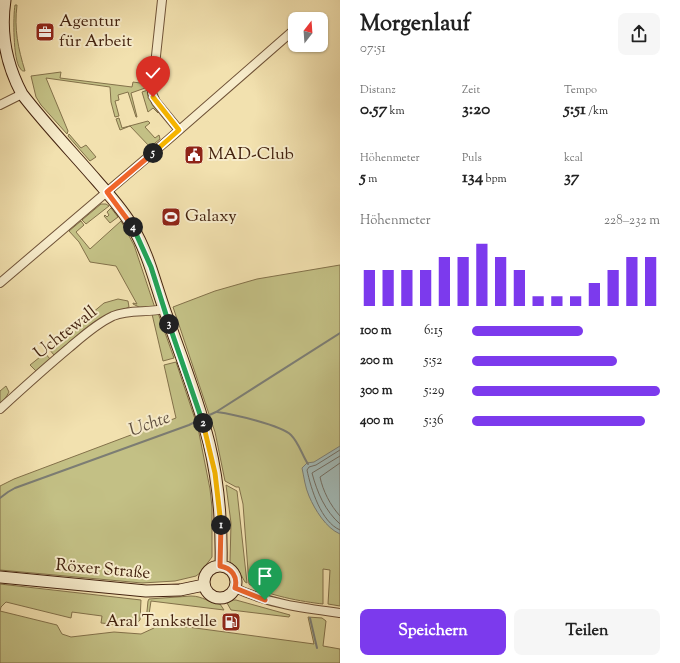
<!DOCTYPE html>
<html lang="de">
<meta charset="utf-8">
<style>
body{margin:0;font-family:"Sorts Mill Goudy",serif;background:#f6f6f6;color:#222;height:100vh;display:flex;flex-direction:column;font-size:15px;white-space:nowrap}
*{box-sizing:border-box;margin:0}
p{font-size:13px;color:#767676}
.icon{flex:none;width:22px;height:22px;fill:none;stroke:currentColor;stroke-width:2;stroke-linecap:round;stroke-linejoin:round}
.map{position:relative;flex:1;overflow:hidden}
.details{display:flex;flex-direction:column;background:#fff;width:340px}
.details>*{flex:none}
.needle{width:26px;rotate:17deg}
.fabs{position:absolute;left:288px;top:12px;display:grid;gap:8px}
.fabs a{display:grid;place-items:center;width:40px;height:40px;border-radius:8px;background:#fff;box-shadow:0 1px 3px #0004;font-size:20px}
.pin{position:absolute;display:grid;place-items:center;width:34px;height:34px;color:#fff;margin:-41px -17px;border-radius:50% 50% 50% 0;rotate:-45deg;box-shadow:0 0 4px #0007}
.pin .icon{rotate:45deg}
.km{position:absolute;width:20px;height:20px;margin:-10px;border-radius:50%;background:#222;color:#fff;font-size:11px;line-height:20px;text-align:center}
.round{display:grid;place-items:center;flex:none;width:42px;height:42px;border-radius:8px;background:#f6f6f6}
.summary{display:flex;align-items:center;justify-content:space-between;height:68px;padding:0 20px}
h1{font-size:22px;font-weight:800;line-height:30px}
.metrics{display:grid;grid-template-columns:repeat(3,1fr);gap:6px;height:68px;padding:4px 20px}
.metrics div{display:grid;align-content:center}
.metrics b{font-size:17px;font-weight:800}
.metrics small{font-size:11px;font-weight:400}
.metrics p{font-size:11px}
.chart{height:112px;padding:8px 20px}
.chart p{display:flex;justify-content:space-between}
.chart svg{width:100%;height:72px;margin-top:4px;stroke:#7c3aed;stroke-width:6}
.action{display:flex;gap:8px;margin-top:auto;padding:8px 20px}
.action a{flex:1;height:46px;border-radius:8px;background:#7c3aed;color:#fff;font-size:16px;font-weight:800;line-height:46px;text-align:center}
.action a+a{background:#f6f6f6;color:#222}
ul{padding:0 20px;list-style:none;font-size:13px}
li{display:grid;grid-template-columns:64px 48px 1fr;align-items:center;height:30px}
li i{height:10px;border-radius:5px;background:#7c3aed}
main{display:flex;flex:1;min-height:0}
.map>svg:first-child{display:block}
.green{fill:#c3c085;stroke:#83714a}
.water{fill:#a2bab7;stroke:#7c7d74}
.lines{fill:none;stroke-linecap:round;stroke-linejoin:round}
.shore{stroke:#726e63;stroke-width:1}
.stream{stroke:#7c7d74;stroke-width:2}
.street-casing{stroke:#6f5237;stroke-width:10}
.secondary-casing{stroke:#43220f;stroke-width:13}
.street{stroke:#f7eccb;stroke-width:8}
.secondary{stroke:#f7eccb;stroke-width:11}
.split-1-casing{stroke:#fff;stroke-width:8}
.split-2-casing{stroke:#fff;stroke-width:8}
.split-3-casing{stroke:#fff;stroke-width:8}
.split-4-casing{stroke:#fff;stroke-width:8}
.split-5-casing{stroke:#fff;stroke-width:8}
.split-6-casing{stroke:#fff;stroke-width:8}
.split-1{stroke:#f0652b;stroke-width:5}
.split-2{stroke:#f5b400;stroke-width:5}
.split-3{stroke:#22a559;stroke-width:5}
.split-4{stroke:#22a559;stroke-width:5}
.split-5{stroke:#f0652b;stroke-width:5}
.split-6{stroke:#f5b400;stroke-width:5}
.labels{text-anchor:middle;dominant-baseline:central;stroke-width:4;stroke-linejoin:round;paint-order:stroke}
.poi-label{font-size:17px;fill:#43220f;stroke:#f7eccb;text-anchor:start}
.street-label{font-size:17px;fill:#43220f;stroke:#f7eccb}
.water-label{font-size:18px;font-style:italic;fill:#605041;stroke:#f7eccb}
</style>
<main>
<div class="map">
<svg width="340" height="663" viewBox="0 0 340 663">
<rect width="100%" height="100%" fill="#f2e1af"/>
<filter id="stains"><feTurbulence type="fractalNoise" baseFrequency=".005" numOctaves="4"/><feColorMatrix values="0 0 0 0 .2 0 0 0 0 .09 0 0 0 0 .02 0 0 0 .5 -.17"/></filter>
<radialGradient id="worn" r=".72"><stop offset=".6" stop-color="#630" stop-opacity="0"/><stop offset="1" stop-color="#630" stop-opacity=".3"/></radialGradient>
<path class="green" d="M15,5h2c-3,24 1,43 8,66 -3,0 -3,0 -5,-3 -7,-8 -7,-52 -5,-63z
M61,72l-1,6 72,9 1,-5 14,2 1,1v2l-17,6 6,24h-1l-8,-25 -10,3 1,5 -4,1 4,15 -4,1 -4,-15 -1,-15 -64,-9 22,53 -1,3 -26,-29 -5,-8 -5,-21z
M148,90v8l11,14 -1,1 -5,-5 -5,4 -6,-20z
M119,118l3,10 26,-7 2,2 -5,4 10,11 4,-3 1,4 -10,8 -20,-21 -10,4 -4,-11z
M69,134l12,14 5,-3 10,12 -6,4 -22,-25z
M101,204h5l3,2 -23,18 -4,-4z
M111,208l7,9 -8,6 -6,-7 1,-1 2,2 2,-2 -2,-3z
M81,221l3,4 -8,7 14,17 31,-28 13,24 21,63h-14l-8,-4v-1l4,1 -21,-38 -26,-4 -11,-20 -10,-11z
M340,265v341l-12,-2 2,-34 -7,-1v35c-19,-2 -59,-9 -74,-20l-6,-80 -4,-17h-3l-11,-6 -10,-49 -42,-125 42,-16 42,-12z
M118,299l10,2 1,6 -45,23 -30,25 -5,-6 55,-46z
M158,313l16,45 -11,3 -11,-47z
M45,353l5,6 -14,12 -6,-6z
M176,362l22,66 12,61 2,18v50l-12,16 -4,3 -21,5 -33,2 -142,-13v-84l14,-7 162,-61 -12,-53z
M6,386l3,6c-3,5 -5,9 -9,13v-14z
M226,485l11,6 10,92 -2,-1 -8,-14 -7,-6 1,-39z
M0,584l141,16 -1,20 -6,6 -33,-3 1,-7 -30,-4 -1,6 -65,-16 -5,5 -1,4 57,14 5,9 9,3 43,-5 27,2 13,-6 4,-5 156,21 -6,-27 14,1 4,3 -3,25 17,3v14h-340z
M191,596c12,0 18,7 29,8l4,6 -73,-9 -3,20h-2l2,-20 1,-2z
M232,600h4l54,15 -1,2 -58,-7 -4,-7z"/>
<path class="water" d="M340,446v88c-14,-6 -25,-24 -31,-38 -4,-9 -5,-19 -7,-28l5,-5 7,-1z"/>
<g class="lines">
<path class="shore" d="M340,450l-24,15 -7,2 -2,3c4,19 14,52 33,60
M340,456l-28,17c5,19 13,38 28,51
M340,463l-20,14c3,14 10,28 20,39"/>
<path class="stream" d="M217,412c15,2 64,13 74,23 8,8 11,20 17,29
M205,417l11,-5 124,-79
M0,498l8,-6 7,-4 174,-63 10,-5
M310,618l7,30"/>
<g class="street-casing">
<path id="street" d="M162,0l-10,93 4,9 23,28
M0,105l22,-11
M0,283l169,-144 126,-110
M0,409c23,-21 45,-41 69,-61 13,-11 27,-24 44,-32 16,-7 34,-3 51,-7
M235,588c35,16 67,20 105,25"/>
</g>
<g class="secondary-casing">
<path id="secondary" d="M5,0c-5,33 1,64 17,94 23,30 50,58 75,87 12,14 26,29 35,45 17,28 23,58 34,88 15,42 32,85 43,129 10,41 13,81 12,123
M204 582a16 16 0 1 1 32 0a16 16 0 1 1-32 0Z
M0,577l146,14 34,-1 24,-5"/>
</g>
<use href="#street" class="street"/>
<use href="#secondary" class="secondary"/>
</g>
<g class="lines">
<g class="split-1-casing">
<path id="split-1" d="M221,525l-1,41c12,2 18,11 15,22l30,12"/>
</g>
<g class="split-2-casing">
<path id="split-2" d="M203,423l12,50 6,52"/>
</g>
<g class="split-3-casing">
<path id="split-3" d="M169,324l34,99"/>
</g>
<g class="split-4-casing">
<path id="split-4" d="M133,227l18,40 18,57"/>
</g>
<g class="split-5-casing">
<path id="split-5" d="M133,227l-26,-35 46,-39"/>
</g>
<g class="split-6-casing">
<path id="split-6" d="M153,153l26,-23 -26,-33"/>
</g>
<use href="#split-1" class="split-1"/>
<use href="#split-2" class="split-2"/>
<use href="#split-3" class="split-3"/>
<use href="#split-4" class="split-4"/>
<use href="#split-5" class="split-5"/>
<use href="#split-6" class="split-6"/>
</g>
<defs>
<g id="office-square" transform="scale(1)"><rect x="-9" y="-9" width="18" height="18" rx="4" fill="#8f2418" stroke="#f7eccb"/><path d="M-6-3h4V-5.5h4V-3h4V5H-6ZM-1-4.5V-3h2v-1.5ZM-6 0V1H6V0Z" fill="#fff"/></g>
<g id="civic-square" transform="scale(1)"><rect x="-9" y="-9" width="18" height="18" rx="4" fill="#8f2418" stroke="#f7eccb"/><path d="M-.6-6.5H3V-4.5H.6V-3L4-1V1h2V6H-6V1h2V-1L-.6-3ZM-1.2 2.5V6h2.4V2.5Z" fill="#fff"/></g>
<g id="stadium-square" transform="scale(1)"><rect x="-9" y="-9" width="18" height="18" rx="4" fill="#8f2418" stroke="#f7eccb"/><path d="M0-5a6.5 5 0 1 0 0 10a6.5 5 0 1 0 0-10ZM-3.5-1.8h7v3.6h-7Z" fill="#fff"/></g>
<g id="fuel-square" transform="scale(1)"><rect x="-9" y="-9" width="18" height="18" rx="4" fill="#8f2418" stroke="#f7eccb"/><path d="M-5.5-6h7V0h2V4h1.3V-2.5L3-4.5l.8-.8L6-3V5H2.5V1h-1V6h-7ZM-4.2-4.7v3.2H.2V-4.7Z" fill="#fff"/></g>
</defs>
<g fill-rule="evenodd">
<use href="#office-square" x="45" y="32"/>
<use href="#civic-square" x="194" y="155"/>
<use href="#stadium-square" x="171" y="217"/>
<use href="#fuel-square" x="231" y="622"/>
</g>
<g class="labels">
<g class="poi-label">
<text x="59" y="22">Agentur<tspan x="59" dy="20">für Arbeit</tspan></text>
<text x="208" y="155">MAD-Club</text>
<text x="185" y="217">Galaxy</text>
<text x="217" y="622" text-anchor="end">Aral Tankstelle</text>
</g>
<g class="street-label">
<text transform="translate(66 333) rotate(-38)">Uchtewall</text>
<text transform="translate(103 570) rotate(5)">Röxer Straße</text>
</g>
<g class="water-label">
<text transform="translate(150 425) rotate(-20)">Uchte</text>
</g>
</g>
<rect width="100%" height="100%" filter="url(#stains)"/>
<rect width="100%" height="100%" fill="url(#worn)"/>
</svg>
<div class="fabs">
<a><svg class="needle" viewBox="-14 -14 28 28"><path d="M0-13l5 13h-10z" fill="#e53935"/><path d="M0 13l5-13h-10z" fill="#767676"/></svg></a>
</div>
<div class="pin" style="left:265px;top:600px;background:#1e9e55"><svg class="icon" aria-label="arrive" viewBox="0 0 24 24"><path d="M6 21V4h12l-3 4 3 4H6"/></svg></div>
<div class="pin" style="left:153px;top:97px;background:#d93025"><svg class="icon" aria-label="check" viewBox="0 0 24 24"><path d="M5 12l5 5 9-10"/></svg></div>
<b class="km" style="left:221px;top:525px">1</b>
<b class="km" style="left:203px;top:423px">2</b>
<b class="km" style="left:169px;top:324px">3</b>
<b class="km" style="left:133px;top:227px">4</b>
<b class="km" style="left:153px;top:153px">5</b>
</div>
<section class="details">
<div class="summary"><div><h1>Morgenlauf</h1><p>07:51</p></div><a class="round"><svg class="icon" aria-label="share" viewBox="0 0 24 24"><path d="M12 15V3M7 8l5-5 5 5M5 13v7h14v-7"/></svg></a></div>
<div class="metrics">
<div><p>Distanz</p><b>0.57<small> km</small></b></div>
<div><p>Zeit</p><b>3:20</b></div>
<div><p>Tempo</p><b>5:51<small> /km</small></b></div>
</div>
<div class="metrics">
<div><p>Höhenmeter</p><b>5<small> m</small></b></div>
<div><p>Puls</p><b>134<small> bpm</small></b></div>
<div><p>kcal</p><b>37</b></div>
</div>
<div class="chart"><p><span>Höhenmeter</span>228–232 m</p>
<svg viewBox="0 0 160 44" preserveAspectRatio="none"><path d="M5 44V22M15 44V22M25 44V22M35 44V22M45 44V14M55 44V14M65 44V6M75 44V14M85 44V22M95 44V38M105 44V38M115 44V38M125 44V30M135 44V22M145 44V14M155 44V14"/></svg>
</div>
<ul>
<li><b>100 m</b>6:15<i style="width:59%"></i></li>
<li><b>200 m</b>5:52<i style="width:77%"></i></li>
<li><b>300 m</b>5:29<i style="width:100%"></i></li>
<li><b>400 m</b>5:36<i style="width:92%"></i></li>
</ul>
<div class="action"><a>Speichern</a><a>Teilen</a></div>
</section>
</main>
